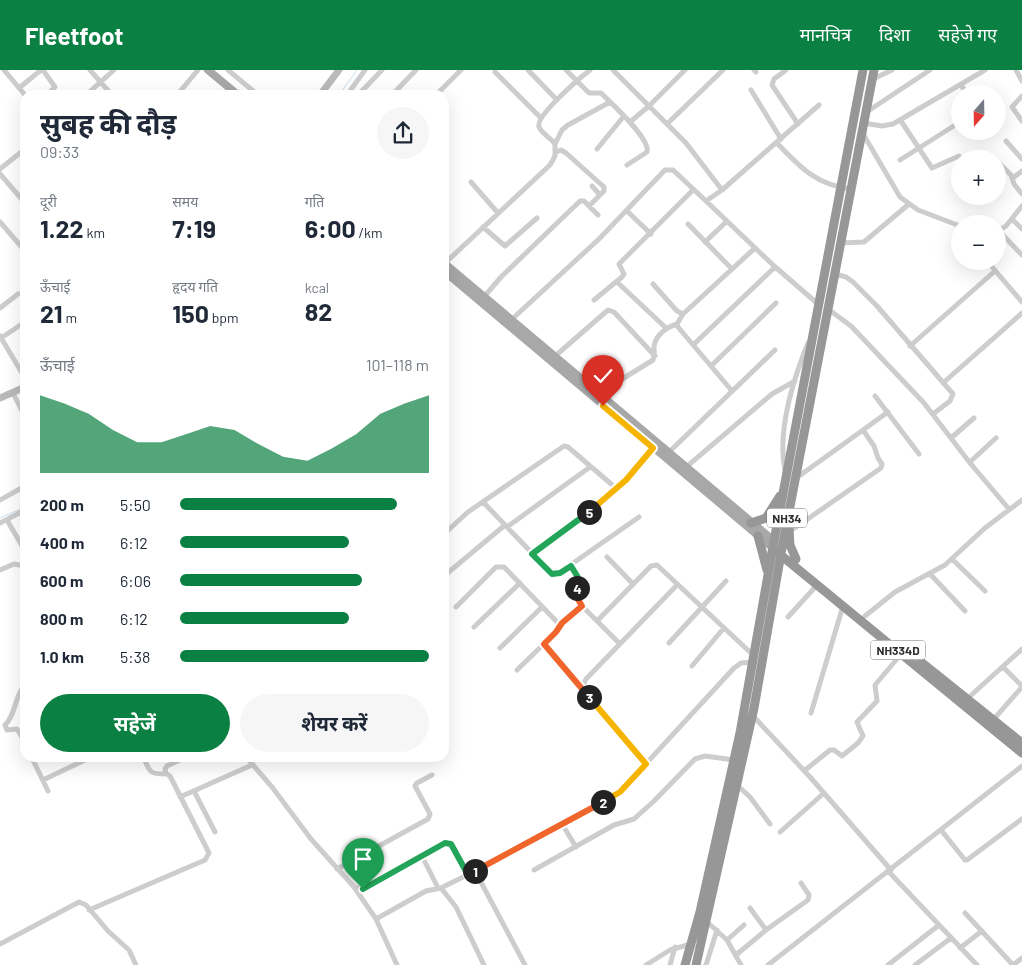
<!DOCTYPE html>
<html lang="hi">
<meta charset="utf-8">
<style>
body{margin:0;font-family:Barlow,"Noto Sans Devanagari",sans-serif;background:#f6f6f7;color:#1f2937;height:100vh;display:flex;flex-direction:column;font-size:19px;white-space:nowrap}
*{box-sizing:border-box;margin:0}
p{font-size:16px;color:#747a83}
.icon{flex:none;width:28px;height:28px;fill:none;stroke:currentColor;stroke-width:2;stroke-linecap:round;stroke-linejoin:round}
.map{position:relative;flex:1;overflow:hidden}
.sheet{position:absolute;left:20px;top:20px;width:429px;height:672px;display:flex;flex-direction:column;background:#fff;border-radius:15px;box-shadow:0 5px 20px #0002}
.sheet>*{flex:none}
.needle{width:32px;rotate:200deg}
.controls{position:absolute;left:951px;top:15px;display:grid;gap:10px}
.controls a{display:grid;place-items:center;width:55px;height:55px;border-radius:50%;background:#fff;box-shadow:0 5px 20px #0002;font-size:25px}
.pin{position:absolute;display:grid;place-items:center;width:42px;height:42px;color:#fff;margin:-51px -21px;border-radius:50% 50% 50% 0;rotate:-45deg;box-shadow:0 0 5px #0007}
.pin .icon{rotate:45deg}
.km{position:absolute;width:25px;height:25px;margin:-12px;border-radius:50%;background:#222;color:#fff;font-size:14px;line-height:25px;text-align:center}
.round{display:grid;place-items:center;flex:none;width:52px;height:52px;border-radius:26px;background:#f6f6f7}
.headline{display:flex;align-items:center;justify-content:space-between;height:85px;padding:0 20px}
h1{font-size:28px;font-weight:700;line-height:38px}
.stats{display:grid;grid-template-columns:repeat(3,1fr);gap:8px;height:85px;padding:5px 20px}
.stats div{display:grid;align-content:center}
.stats b{font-size:25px;font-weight:700}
.stats small{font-size:14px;font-weight:400}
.stats p{font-size:14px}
.chart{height:140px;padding:10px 20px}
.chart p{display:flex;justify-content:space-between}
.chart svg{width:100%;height:90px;margin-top:5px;fill:#0b8043;opacity:.7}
.primary-button{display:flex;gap:10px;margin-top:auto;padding:10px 20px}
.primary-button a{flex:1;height:58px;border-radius:30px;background:#0b8043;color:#fff;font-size:20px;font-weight:700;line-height:58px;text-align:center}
.primary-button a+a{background:#f6f6f7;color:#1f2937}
ul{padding:0 20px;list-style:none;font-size:16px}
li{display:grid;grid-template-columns:80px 60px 1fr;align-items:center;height:38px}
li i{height:12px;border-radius:6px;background:#0b8043}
header{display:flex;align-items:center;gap:30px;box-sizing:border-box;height:70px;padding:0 25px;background:#0b8043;color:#fff}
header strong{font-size:24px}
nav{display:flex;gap:28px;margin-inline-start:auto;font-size:18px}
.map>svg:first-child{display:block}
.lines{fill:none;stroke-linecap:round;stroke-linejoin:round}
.stream{stroke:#c8e0ef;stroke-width:1}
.street{stroke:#cdcdcd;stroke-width:5}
.secondary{stroke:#bababa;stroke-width:7}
.primary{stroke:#a8a8a8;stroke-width:8}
.highway{stroke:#979797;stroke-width:9}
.split-1-casing{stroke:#fff;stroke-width:10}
.split-2-casing{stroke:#fff;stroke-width:10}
.split-3-casing{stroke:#fff;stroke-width:10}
.split-4-casing{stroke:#fff;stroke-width:10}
.split-5-casing{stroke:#fff;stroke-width:10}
.split-6-casing{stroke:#fff;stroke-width:10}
.split-1{stroke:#22a559;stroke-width:6}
.split-2{stroke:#f0652b;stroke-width:6}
.split-3{stroke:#f5b400;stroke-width:6}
.split-4{stroke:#f0652b;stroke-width:6}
.split-5{stroke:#22a559;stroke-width:6}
.split-6{stroke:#f5b400;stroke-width:6}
.labels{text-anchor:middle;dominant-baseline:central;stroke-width:5;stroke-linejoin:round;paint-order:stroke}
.shield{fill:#fff;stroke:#6e6e6e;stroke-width:1}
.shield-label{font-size:12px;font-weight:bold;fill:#303030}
</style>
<header>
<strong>Fleetfoot</strong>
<nav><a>मानचित्र</a><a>दिशा</a><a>सहेजे गए</a></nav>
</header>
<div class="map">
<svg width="1022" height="895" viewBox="0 0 1022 895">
<rect width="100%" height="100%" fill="#fff"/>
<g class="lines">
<path class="stream" d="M339,25l18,-25
M0,448l25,-11"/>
<path class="street" d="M4,0l21,25
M43,0l12,17 -8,8
M90,0l22,25
M228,0l30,25
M528,0l29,30
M566,0l23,23h12c10,10 50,46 46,59l-20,13
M613,0l73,73 36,47 97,-85
M754,0l2,2
M786,0l-12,9 -2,6 26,39
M1016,0l6,11
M495,2l46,46
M871,10l21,-10
M961,15l6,9
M19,18l22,-18
M751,20l30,49
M86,25l28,-25
M177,25l21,-25
M347,25l18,-25
M358,25l24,-25
M392,25l24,-25
M436,25l25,-25
M1022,26l-10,11 10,14
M865,43l65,-43
M901,51l31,47 27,-12
M630,52l19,-16 36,-36
M863,53l19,3 11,-2 92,-54
M667,54l56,-54
M989,61l1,1
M862,62l38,65 18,13 42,16
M1006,71l16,18
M777,73c23,24 39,42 74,46
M555,74l7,-14 6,-5 42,-23
M597,79l27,-33
M556,82l5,-2 5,3 38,34v4l-15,15
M900,90l60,-38
M998,92l13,13 3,9 8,10
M0,99l25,-20
M0,104l25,29
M1013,108l9,-7
M471,112l27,31
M592,116l8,9
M706,131l67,64 45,39
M627,141l24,23
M1012,149l10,10
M0,152l25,29
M688,154l44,45
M483,157l22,19 32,-28
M998,161l8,-5 16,-20
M999,161l23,24
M705,172l22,-21
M840,173l24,-1 45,-38
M987,191l35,41
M444,194l106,-99 5,-9v-12c-4,-6 -13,-10 -16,-17 -4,-11 42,-50 51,-57
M835,204l11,3 7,5 24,24 76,88 -3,7 -17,13
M617,212l49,46
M653,214l24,27 6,3 72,-66
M483,228l18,-21 79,-76h4l14,14
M594,230l28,-23 2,-3 -5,-10 74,-74
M0,238l18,-14
M828,239l23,17 73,77 46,60 39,46
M683,244l-6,10 1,3 54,64
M510,251l89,-82 66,-69h8l33,31 16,-11
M0,266l25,42
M1,268l24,-16
M693,275l82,-78
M910,276l85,-75
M554,287l54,-47 6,2 41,44
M711,296l65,-63
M943,313l79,-70
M13,323l12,24
M875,326l44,58
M601,327l18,-16 34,-21c2,-5 1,-8 1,-13 1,-12 13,-20 23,-23
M951,368l23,-20
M668,383l107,-103
M970,392l26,-24
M685,398l87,-74 23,-13
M785,401c-8,-40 8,-91 23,-128
M795,409l93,-67
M0,430l25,-14
M483,432l69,72 4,1 83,-58
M7,450l18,31
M0,453l25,-13
M507,457l83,-60
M789,462l92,-64 1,-4 -4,-6 -4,-12 -11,-16
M444,464l24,-22 96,-66 4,1 49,42
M532,484l85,-65 36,-41
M607,487l26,27
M952,489l33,32
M571,496l8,13 -4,14 2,8 43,43
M0,500l14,-6 11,2
M930,504l35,37
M444,506l61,-51
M456,537l40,-40h8l54,56 7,-1 17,-16
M865,546l30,-24 50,-27 40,-37 37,-28
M788,547l29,-32
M597,551l54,-55 6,-1 96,90
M474,557l46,-44
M669,573l57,-62
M544,574l39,45
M500,578l42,-41
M692,596l31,-37
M1003,597l19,19
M517,600l39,-38 5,-9
M25,615c-11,11 -9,30 -20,40l2,5 10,-1 8,13
M967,629l55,-50
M811,643l32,-107
M753,646l57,61 81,93
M993,650l29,-33
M32,688l16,33
M247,688l25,29 39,52 43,48 22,32 21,46
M646,694l-60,-70 -3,-9 3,-6 91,-94
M804,701l26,-21h4l8,6 16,-13 5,-7 -6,-14 20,-21 -2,-16 27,-32
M166,704l-1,-5 2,-3 17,-8
M43,710l46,-22
M737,715l13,12 20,27
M194,721l21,41
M180,727l72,-32
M562,754l14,23
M941,760l24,30h2l55,-41
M780,762l44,-39
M422,786l16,32
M337,799l91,-50 2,-5 -15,-28 2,-3 15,-8
M534,800l80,-45 20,-6 20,-18 41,-42 10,-3 29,4
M475,801l50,94
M889,802l88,93
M355,818h10l80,-45 8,4 14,28
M441,818l15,19 28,58
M750,838l16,22
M89,840l116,-50 4,-7 -39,-77 -3,-2c-16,0 -17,0 -23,-16
M965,843l48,52
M376,849l50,-28 15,-3 26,-13 153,-83 114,-124 7,-5 11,-1
M706,851l21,19 14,25
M727,870l17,-15
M0,874l79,-42 7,3 22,26 21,19 7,15
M960,878l22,-17
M736,885l30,-25 42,-30 1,-5 -8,-12
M646,895l24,-15 21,-6
M670,895l5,-18
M706,895l11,-35
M768,895l254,-199
M888,895l51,-40
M915,895l36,-27
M1013,895l9,-7"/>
<path class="secondary" d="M320,25l19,-25
M0,328l25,-11"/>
<path class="primary" d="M208,0l30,25
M444,193l330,278
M444,201l329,277"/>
<path class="highway" d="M751,453l15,-5 14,-22
M789,459l1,16 6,14
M758,466l9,34
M777,482l245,201
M921,592l101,81
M685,895l15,-53 40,-179 34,-192 89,-471
M696,895l58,-257 28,-160 92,-478"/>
</g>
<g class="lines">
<g class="split-1-casing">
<path id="split-1" d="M363,819l82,-46 6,1 17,31 7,-4"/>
</g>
<g class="split-2-casing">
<path id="split-2" d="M475,801l128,-69"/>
</g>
<g class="split-3-casing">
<path id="split-3" d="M589,627l57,67 -26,28 -17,10"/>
</g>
<g class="split-4-casing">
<path id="split-4" d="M577,518l-1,8 6,10 -20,17 -6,9 -12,12 45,53"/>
</g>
<g class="split-5-casing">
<path id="split-5" d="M577,518l2,-9 -8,-13 -11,7 -8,1 -20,-20 57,-42"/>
</g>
<g class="split-6-casing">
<path id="split-6" d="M589,442l37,-32 27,-32 -50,-42"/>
</g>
<use href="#split-1" class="split-1"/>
<use href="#split-2" class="split-2"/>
<use href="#split-3" class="split-3"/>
<use href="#split-4" class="split-4"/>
<use href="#split-5" class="split-5"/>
<use href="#split-6" class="split-6"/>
</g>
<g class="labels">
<g class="shield">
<rect x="767" y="438.5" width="40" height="19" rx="4"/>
<rect x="870.5" y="570.5" width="55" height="19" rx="4"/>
</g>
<g class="shield-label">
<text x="787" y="448">NH34</text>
<text x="898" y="580">NH334D</text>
</g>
</g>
</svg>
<div class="controls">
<a><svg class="needle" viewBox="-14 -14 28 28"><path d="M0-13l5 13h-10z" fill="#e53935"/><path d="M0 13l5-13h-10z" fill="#747a83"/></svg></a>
<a>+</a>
<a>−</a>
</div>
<div class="pin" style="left:363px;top:819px;background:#1e9e55"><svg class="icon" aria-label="arrive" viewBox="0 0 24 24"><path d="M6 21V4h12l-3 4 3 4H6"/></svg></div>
<div class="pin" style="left:603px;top:336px;background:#d93025"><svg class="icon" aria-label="check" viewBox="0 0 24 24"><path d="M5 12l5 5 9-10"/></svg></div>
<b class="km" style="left:475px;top:801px">1</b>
<b class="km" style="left:603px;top:732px">2</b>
<b class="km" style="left:589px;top:627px">3</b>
<b class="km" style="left:577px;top:518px">4</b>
<b class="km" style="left:589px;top:442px">5</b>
<section class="sheet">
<div class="headline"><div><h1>सुबह की दौड़</h1><p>09:33</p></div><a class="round"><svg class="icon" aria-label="share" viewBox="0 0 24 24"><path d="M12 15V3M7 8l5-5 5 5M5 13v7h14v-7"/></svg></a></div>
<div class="stats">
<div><p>दूरी</p><b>1.22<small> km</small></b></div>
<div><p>समय</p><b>7:19</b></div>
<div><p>गति</p><b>6:00<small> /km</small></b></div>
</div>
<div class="stats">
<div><p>ऊँचाई</p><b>21<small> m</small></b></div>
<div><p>हृदय गति</p><b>150<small> bpm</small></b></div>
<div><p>kcal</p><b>82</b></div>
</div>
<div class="chart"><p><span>ऊँचाई</span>101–118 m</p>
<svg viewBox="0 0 160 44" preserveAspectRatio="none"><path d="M0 44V6L10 10L20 15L30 23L40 29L50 29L60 25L70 21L80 23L90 30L100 36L110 38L120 32L130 25L140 15L150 10L160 6V44z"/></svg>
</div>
<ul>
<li><b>200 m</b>5:50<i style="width:87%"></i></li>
<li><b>400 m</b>6:12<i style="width:68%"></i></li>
<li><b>600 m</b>6:06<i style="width:73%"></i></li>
<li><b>800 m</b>6:12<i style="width:68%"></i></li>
<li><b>1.0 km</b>5:38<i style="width:100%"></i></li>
</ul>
<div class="primary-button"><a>सहेजें</a><a>शेयर करें</a></div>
</section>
</div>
